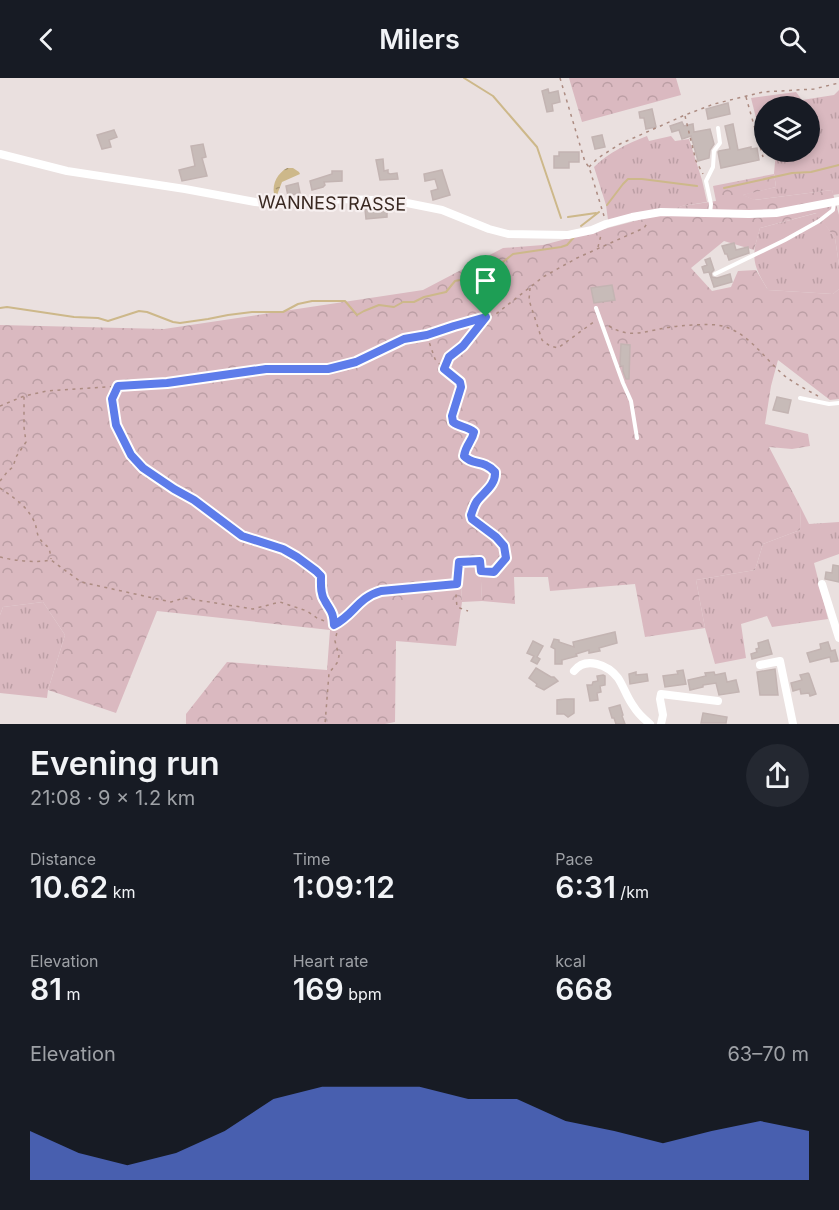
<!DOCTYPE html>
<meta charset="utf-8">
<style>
body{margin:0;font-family:Inter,sans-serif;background:#242831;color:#f1f3f6;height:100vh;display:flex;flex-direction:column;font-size:22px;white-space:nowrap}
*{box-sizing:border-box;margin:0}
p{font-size:20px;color:#9ea1a6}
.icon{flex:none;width:33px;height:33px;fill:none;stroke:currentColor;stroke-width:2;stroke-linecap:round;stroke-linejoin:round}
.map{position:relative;height:646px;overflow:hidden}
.sheet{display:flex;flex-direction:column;background:#171b24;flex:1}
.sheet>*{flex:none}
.fabs{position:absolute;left:754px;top:18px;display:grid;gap:12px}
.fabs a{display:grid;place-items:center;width:66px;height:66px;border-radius:50%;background:#171b24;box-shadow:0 3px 9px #0003;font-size:30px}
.pin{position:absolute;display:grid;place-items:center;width:51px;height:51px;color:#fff;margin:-62px -26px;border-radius:50% 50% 50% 0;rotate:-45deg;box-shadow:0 0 6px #0007}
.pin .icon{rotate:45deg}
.round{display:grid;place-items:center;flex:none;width:63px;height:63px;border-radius:32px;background:#242831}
.summary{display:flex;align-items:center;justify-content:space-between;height:102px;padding:0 30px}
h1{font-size:33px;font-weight:600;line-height:45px}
.metrics{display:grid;grid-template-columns:repeat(3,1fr);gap:9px;height:102px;padding:6px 30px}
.metrics div{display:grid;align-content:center}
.metrics b{font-size:30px;font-weight:600}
.metrics small{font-size:16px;font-weight:400}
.metrics p{font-size:16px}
.chart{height:168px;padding:12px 30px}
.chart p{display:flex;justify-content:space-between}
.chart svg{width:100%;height:108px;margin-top:6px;fill:#5d7cea;opacity:.7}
header{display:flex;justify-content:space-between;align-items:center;height:78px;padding:0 30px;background:#171b24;font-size:27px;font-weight:600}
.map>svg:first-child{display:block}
.grass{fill:url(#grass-tufts)}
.forest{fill:url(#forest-crowns)}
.pitch{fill:#dab9c0}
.water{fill:url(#water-ripples)}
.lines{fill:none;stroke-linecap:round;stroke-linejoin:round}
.stream{stroke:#cdb88a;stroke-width:2}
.building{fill:#c7bbb8;stroke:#c3b4b2;stroke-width:1.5}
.path{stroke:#ac8b81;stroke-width:1.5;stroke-dasharray:3 4.5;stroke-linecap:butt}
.service{stroke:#fff;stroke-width:4}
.minor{stroke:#fff;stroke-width:8}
.route-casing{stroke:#fff;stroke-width:12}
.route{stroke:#5d7cea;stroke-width:8}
.labels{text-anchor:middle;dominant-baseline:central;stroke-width:4.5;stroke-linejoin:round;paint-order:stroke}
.street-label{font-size:18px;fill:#392821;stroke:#f7f0f0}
</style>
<header><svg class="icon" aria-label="back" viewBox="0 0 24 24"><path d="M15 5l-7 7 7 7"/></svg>Milers<svg class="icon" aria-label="search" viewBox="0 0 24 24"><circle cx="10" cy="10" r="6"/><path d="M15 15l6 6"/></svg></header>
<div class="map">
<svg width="839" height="646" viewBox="0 0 839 646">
<defs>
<pattern id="grass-tufts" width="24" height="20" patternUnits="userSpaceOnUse" patternTransform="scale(1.5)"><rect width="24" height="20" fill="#dab9c0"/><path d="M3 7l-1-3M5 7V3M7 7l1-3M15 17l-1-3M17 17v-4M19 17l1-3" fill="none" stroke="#bc9fa5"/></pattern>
<pattern id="forest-crowns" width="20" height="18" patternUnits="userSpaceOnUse" patternTransform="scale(1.5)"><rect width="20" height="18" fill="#dab9c0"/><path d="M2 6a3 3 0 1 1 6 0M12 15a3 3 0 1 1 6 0" fill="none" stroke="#bc9fa5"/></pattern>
<pattern id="water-ripples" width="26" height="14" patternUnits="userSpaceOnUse" patternTransform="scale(1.5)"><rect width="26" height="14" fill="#cdb88a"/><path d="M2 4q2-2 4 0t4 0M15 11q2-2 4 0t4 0" fill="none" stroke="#a79670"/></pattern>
</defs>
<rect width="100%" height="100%" fill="#eae0df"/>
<path class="grass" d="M839,12v104l-6,1 -1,-5 -78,10 -12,-5 34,-8 -2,-14 2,-21h34v-46h-45v36l-4,-4 -10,-40 45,-6 6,8 32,-5z
M647,58l2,5 22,-5 4,5 14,-2 13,41 5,22 -25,4 -12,5 -62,9 -2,-15 -12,-38c15,-15 33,-23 53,-31z
M817,135l18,25 4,27v24l-6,5 -65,-4c-16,-27 -17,-32 -8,-62z
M801,430l8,16 30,-2v32l-25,9 14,56 -56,8 -5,-11 -26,8 5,34 -31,6 -10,-36 -9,-48 59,-10 8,-26 37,-14z
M43,524l22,33 -17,55 -1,8 -47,-5v-78l3,-8z"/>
<path class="forest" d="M569,0h107l5,17 -99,27z
M774,96l2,13 -33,8 12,5 77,-10 7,25v50l-4,-27 -19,-25 -56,15 -6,22 -30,-9 -33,27 21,23 19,-4 7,-16 18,-1 12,20 65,4 6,-5v110l-9,1 -52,-40 -7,26 -6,38 43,10 2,12 -18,3 -23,-2 32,61 -1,22 -37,14 -8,26 -59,10 9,48 -60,9 -10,-53 -85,7 -2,-14h-34l1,27 -33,-3 -2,-39h-20l2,40 -6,44 -60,-5 -1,81 -10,2h-199v-10l41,-52 100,8 3,-40 -173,-19 -41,102 -68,-23 17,-55 -22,-33 -40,5 -3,8v-290l164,4 259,-39 80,-42 40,-3 111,-29 28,-10 34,-5 -3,-15z"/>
<path class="pitch" d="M480,483l2,40 -20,1 -2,-40z"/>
<path class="water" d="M287,90h6l6,4 1,2 -18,8 -5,13 -3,-1c-2,-11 4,-21 13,-26z"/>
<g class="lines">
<path class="stream" d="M464,0l29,18 44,51 24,71
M724,110l68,-15 19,-1 28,-7
M607,127l16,-21 5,-5h14l55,7
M568,139l28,-4
M581,148l18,-14
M0,230l7,-1 67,10 24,1 10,3 31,-10 8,1 26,10 7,1 28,-4 20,-4 24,-3h31l15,-8 14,-3h33l12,14 7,-4 15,-6 15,2 9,-5h11l10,-5 22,-5 9,-11 15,-3 4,-6 11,-2 8,-6 10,-2 10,-8 48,-7 6,-2 8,-9"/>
</g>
<path class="building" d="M548,11l1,4 9,-2 2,11 -8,2 1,7 -6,1 -5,-21z
M728,25l2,11 -22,5 -2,-10z
M652,31l4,18 -10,2 -2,-11h-4l-1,-6z
M682,44l2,4 9,-2 1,8 16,-3 4,15 -4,6 -1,8 -11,3 -7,-25 -9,3 -3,-9 -7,2 -2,-6z
M733,46l5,26 13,-3v2l6,-1 2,12 -38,8 -3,-16 1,-1 11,-2 -5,-23z
M114,52l3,7 -8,3 2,7 -9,2 -5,-14z
M602,57l3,12 -10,2 -3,-12z
M203,66l3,13 -4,1 5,18 -25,5 -3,-11 16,-4 -4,-20z
M559,74h20v10h-10v6h-15v-12h5z
M383,81l1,12 4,-1v3l2,1 7,-1 1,6 -18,1 -4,-20z
M442,92l8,25 -17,5 -2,-9 7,-2 -3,-10 -10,2 -1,-7z
M332,93h10v10l-18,1 1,3 -2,2 -11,3 -2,-9 22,-7z
M298,105l2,10 -12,3 -2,-10z
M378,130v2l9,1v6l-21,2 -1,-10z
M734,165l2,7 12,-3 1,6 -20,7 -2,-6h-2l-3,-8z
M710,180l4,12 -3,3 1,4 5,1 13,-4 2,8 -18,5 -5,-15 -5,1 -2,-6 5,-2 -2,-5z
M612,207l3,15 -21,3 -3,-15z
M621,266l9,1 -1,34h-3l-3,-8v-5h-2l-1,-2z
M777,319l14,3 -3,13 -15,-3z
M833,487l6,1v16l-14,-3 1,-7 6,1z
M615,554l2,11 -18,5 1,3 -11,2v-3l-13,4 1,2 -15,4v4h-7v-15l-4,-2 3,-8 5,1v2l15,5 -1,-5z
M768,562l4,14 -20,5 -1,-5 6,-2 -1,-3 3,-1 -1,-5z
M533,563l10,5 -6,11 3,2 -3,5 -6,-3 3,-5 -7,-3z
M828,564l3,9 4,-1 3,11 -7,1 -1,-5 -20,5 -3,-9 14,-4 -1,-5z
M536,590l15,9h3l4,4 -14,9 -8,-4 1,-2 -8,-6z
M775,591l3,26h-18l-3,-23z
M683,592l3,14 -21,3 -2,-11 15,-2 -1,-3z
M636,594v3l11,-1 1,7 -18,3 -1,-10z
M714,594l1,3 10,-2 2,9 9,-2 3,12 -20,3 -3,-12 -13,2v2l-13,3 -2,-10 18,-4 -1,-3z
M808,595l1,1 7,20 -6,2 -1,-3 -8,1 -1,-5 -7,2 -2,-8 11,-3 -2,-5z
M603,597l2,1v9l-5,1 1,6 -4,1 1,7 -8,1 -3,-16h5l1,-3 5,-1 -1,-5z
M565,621h9v14l-6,4 -4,-3h-7v-14z
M620,627l3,10 -1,1 3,8h-9l-2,-6h-2l-3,-10z
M703,635l24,4 -1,6h-25z"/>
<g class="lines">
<path class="path" d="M560,0l25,84 4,5 15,49
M746,19l17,60
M685,38l11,45 7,13
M589,89l9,-9 22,-14 65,-29 29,-11 49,-12 51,-3 25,-6
M598,169l3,-12
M530,210l-1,12 13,40 8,6 8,2 37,-27
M609,248c22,14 39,4 62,1 12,-2 35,-3 46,-2 30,4 47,34 69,52 10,7 21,13 32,19
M427,258l8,23 9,10 16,14 1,4 -9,28 1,7c7,5 14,4 21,10l-1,6 -8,10 -1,8c9,11 19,3 31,17l1,6 -21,25 -4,11 1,4 25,18 7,10 2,11 -12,14 -13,-1 -1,-10 -21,1 -3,34 1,11 11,4
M444,290l5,-11 14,-11 21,-27
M117,310l-5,11 4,26 15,30 12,13 31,21 20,11 11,9 37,27 41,13 14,8 19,14 5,5c0,8 -1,18 4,25 6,11 8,10 9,24 20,-11 23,-27 47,-34l76,-7
M0,328l24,-10 23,-5 120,-8 99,-14 43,1 19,-1 16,-3 12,-4 47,-23 24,-4 69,-21 47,-37 34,-19 67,-30 4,-6
M0,403l8,-10 5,-4 3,-10 10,-15 -2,-15v-31
M0,410c14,10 26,17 34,33 3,5 2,13 6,18 7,10 9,3 11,20
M0,479c16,4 35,6 51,3l30,22 90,20 13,-4 69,11 27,-7 27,9 10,7 17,7 3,7 -2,9 4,15 -2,7 -8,10 -4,51"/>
<path class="service" d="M710,135l1,-9 -5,-23 7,-14 1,-16 6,-8 -2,-15
M715,196l70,-34 34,-19 14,-11 1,-7
M596,230l27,75 8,18 6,37
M800,320l29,6 10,-1"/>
<path class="minor" d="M0,76l67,17 118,18 70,13 21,2 71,-5 50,2 45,9 47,19 19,5 60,1 24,-5 14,-6 26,-7 29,-5 88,2 27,-1 63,-12
M822,506l17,54
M760,587l20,-4 13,63
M574,593c12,-15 34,-6 44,7 6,9 9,20 16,29 4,7 10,12 16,17
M661,646l2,-9 -3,-16 1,-5 57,7"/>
</g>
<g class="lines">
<g class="route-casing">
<path id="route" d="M486,239l-23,29 -14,11 -5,12 16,13 1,5 -9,29 1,6c6,5 14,4 21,10 -2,10 -8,12 -10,24 9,10 19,3 31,16 1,13 -11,20 -18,29 -3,4 -4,9 -6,14l1,4 24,18 8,9 2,12 -12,14 -13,-1 -1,-10 -21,1 -2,22 -76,7c-24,7 -26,23 -47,34 -1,-14 -3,-13 -9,-24 -5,-7 -4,-17 -4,-25l-5,-5 -19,-14 -14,-8 -41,-13 -48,-36 -20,-11 -31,-21 -12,-13 -15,-30 -4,-26 6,-13 49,-3 99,-14h62l28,-7 48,-23 23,-4 27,-9z"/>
</g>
<use href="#route" class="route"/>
</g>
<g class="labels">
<g class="street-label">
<text transform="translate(332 125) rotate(1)">WANNESTRASSE</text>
</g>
</g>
</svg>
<div class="fabs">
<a><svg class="icon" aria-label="layers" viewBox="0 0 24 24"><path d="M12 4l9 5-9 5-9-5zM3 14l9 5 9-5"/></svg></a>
</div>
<div class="pin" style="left:486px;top:239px;background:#1e9e55"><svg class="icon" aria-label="arrive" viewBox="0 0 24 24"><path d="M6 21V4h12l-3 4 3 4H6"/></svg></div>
</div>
<section class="sheet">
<div class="summary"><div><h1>Evening run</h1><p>21:08 · 9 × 1.2 km</p></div><a class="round"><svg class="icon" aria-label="share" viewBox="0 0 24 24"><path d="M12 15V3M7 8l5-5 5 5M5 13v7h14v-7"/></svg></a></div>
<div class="metrics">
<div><p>Distance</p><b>10.62<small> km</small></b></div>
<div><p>Time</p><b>1:09:12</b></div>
<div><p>Pace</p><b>6:31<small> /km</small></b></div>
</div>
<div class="metrics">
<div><p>Elevation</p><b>81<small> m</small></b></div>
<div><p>Heart rate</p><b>169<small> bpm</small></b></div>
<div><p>kcal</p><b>668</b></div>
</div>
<div class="chart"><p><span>Elevation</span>63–70 m</p>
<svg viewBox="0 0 160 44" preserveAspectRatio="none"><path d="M0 44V24L10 33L20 38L30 33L40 24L50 11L60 6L70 6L80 6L90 11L100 11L110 20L120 24L130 29L140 24L150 20L160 24V44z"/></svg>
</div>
</section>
